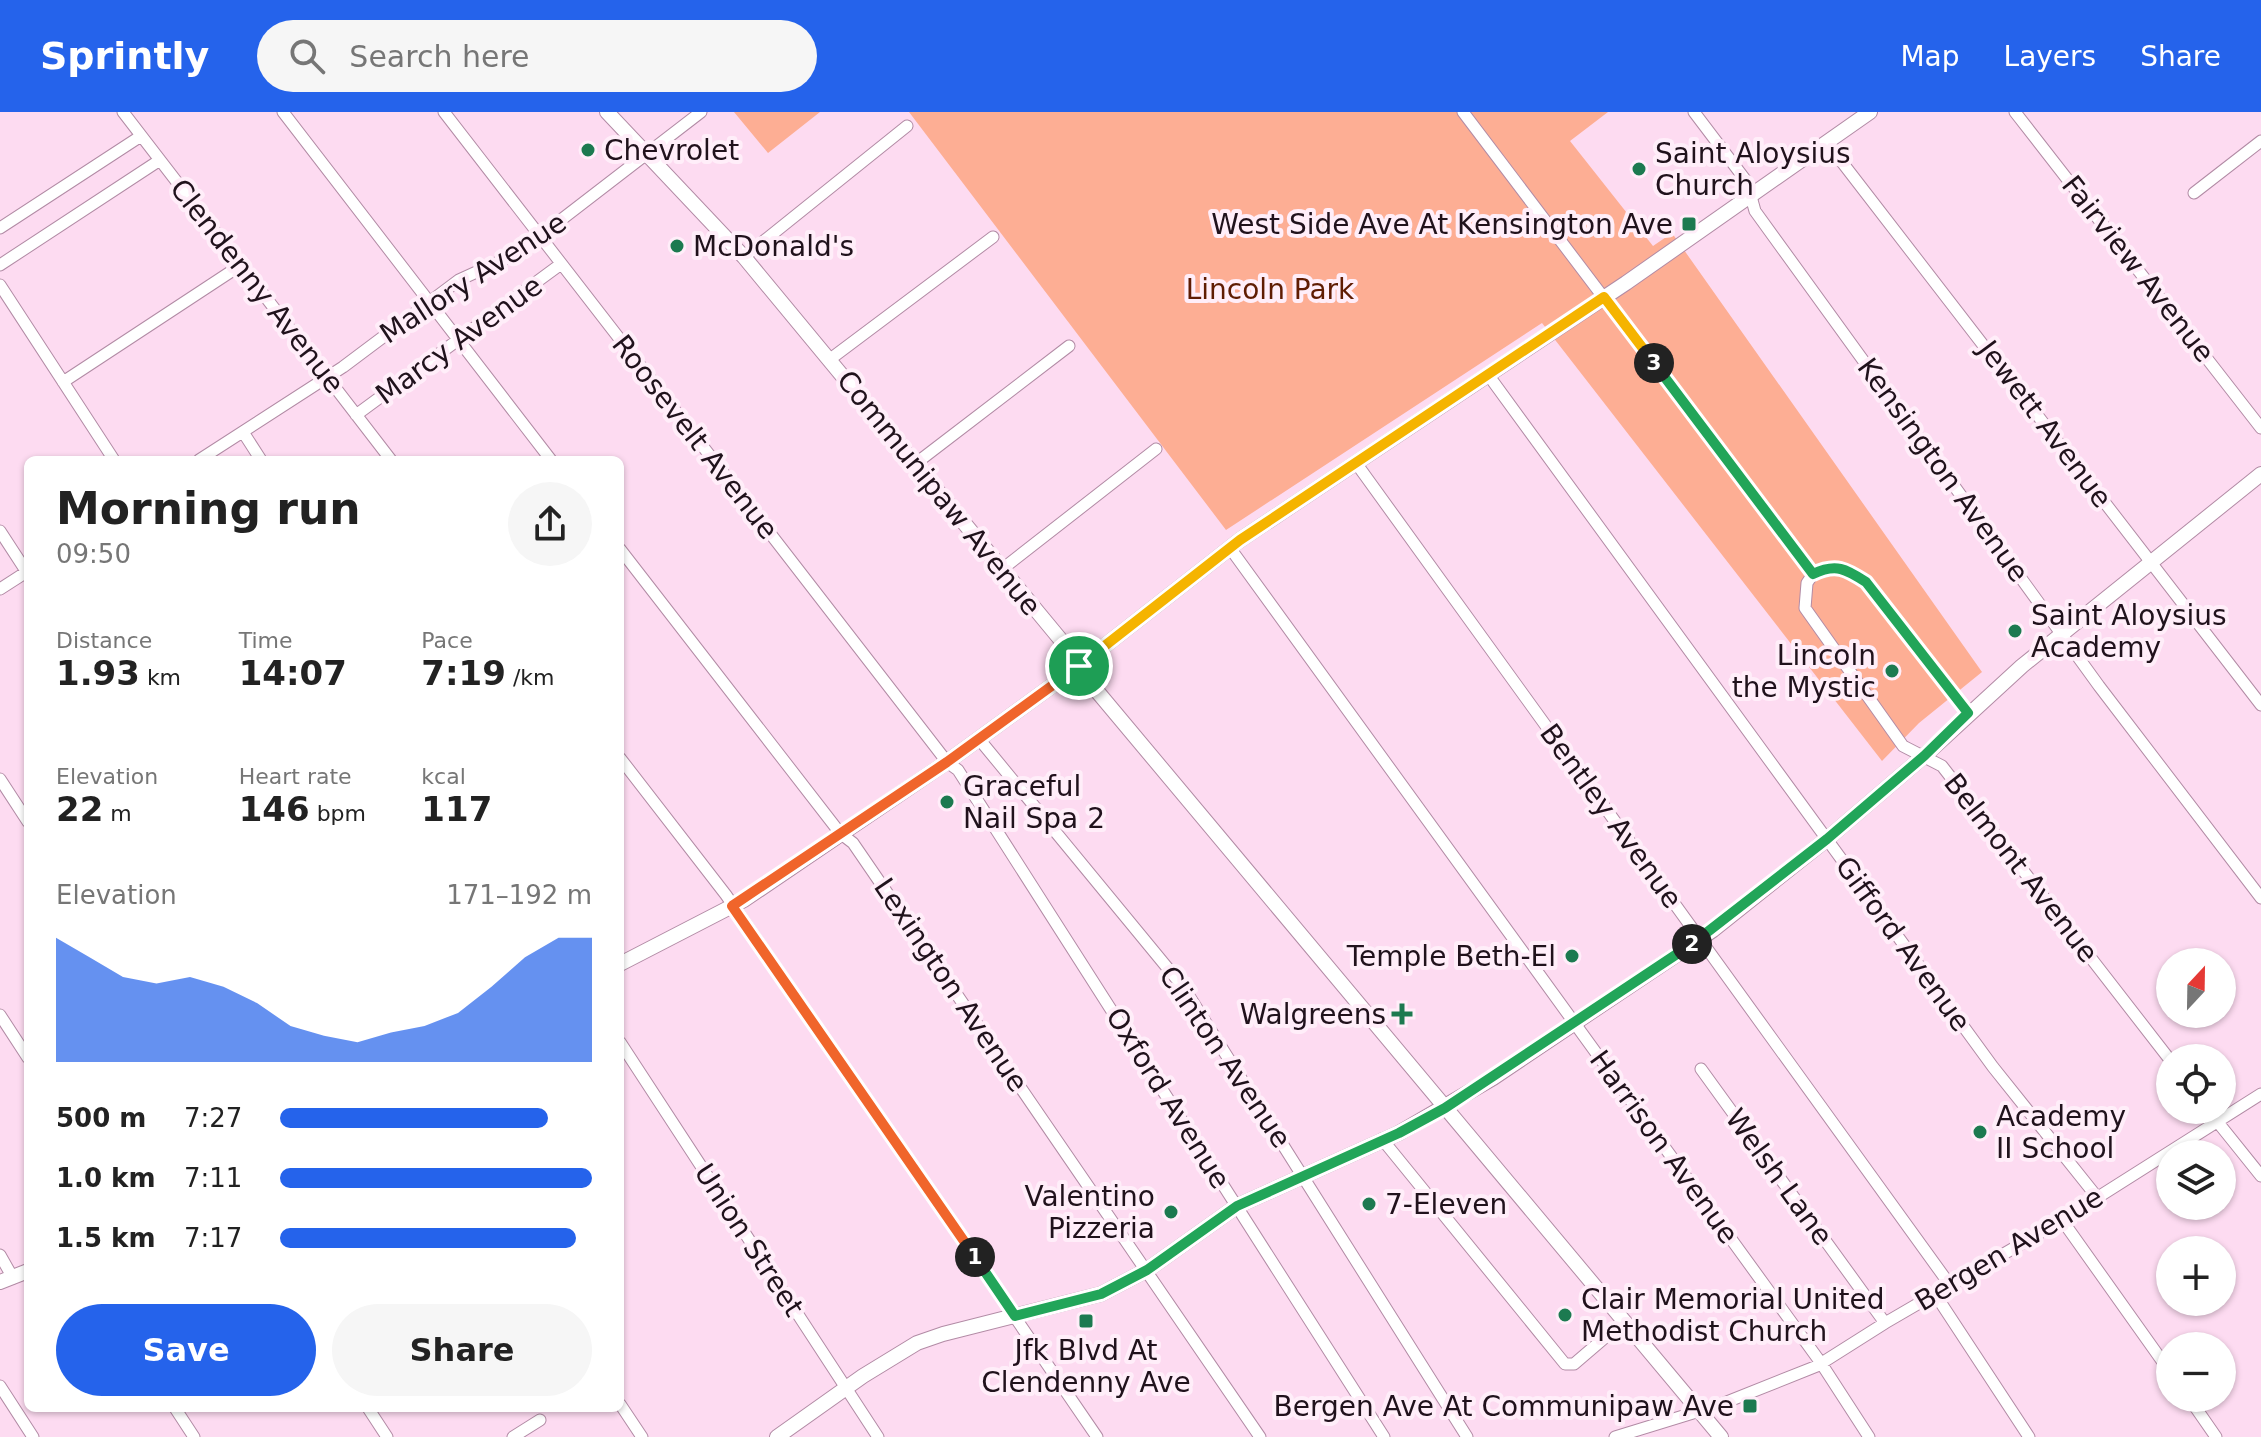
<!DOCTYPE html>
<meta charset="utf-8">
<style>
body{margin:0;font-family:"DejaVu Sans",sans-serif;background:#f6f6f6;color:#222;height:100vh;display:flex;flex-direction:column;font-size:30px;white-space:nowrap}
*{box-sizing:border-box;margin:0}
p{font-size:26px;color:#767676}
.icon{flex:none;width:44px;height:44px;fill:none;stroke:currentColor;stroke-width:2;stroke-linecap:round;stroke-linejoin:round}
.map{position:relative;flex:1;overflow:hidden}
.drawer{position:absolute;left:24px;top:344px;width:600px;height:956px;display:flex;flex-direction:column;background:#fff;border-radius:12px;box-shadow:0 2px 6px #0004}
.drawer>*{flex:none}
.needle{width:52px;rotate:22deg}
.controls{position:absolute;left:2156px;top:836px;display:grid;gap:16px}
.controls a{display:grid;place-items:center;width:80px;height:80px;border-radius:50%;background:#fff;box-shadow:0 2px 6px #0004;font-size:40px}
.pin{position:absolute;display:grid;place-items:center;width:68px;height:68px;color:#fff;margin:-34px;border:4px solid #fff;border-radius:50%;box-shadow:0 2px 8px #0007}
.km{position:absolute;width:40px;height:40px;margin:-20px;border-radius:50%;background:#222;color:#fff;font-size:22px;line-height:40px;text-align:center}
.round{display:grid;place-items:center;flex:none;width:84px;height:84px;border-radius:42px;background:#f6f6f6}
.overview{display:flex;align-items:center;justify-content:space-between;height:136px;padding:0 32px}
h1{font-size:44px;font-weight:800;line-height:60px}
.stats{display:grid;grid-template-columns:repeat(3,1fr);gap:12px;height:136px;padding:8px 32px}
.stats div{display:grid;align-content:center}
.stats b{font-size:34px;font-weight:800}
.stats small{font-size:22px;font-weight:400}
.stats p{font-size:22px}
.chart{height:224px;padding:16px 32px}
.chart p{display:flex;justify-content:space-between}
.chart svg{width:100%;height:144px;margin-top:8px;fill:#2563eb;opacity:.7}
.button{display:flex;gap:16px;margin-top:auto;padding:16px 32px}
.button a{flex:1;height:92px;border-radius:48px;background:#2563eb;color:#fff;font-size:32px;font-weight:800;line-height:92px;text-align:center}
.button a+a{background:#f6f6f6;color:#222}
ul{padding:0 32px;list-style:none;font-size:26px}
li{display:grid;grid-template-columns:128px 96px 1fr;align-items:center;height:60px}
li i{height:20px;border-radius:10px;background:#2563eb}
header{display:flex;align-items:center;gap:48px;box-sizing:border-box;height:112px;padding:0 40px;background:#2563eb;color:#fff}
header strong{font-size:38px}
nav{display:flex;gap:44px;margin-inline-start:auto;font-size:28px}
.search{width:560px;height:72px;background:#f6f6f6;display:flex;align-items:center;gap:20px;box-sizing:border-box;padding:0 28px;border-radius:44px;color:#767676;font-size:30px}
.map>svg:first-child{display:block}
.green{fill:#fdae94}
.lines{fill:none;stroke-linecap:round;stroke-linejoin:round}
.minor-casing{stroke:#b28ba5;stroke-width:13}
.major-casing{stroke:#b28ba5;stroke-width:16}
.minor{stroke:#fff;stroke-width:11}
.major{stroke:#fff;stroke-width:14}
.split-1-casing{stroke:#fff;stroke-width:16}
.split-2-casing{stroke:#fff;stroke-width:16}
.split-3-casing{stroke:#fff;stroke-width:16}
.split-4-casing{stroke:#fff;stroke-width:16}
.split-1{stroke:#f0652b;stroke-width:10}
.split-2{stroke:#22a559;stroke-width:10}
.split-3{stroke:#22a559;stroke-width:10}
.split-4{stroke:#f5b400;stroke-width:10}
.poi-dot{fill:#1c7a50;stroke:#ffeef9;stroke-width:3}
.labels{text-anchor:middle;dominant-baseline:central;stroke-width:8;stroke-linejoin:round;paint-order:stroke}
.poi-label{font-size:28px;fill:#20121c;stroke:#ffeef9;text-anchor:start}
.street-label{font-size:28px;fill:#20121c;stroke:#ffeef9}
.park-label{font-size:28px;fill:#5f1c02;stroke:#ffeef9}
</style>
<header>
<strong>Sprintly</strong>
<div class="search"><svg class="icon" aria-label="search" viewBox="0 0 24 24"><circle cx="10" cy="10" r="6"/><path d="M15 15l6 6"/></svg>Search here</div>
<nav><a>Map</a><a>Layers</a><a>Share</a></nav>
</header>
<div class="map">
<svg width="2261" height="1325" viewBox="0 0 2261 1325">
<rect width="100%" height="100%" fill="#fddbf1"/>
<path class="green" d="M734,0h86l-52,41z
M909,0h699l-38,29 83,105 19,-13 310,439 -63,51 -37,38 -340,-438 -316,207z"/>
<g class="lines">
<g class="minor-casing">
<path id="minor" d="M123,0l268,348
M283,0l268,348
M444,0l493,637 10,13 11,8 426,667
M1463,0l350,462
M1694,0l53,70 8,29 344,475 162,212
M2015,0l246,316
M1828,32l433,561
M2194,81l67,-52
M0,116l141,-92
M744,145l163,-131
M0,153l160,-105
M0,173l114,175
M829,248l164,-123
M1489,264l504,691 104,130
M63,270l178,-117
M356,303l205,-151
M243,320l18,28
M199,348l144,-93 116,-87 59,-27 183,-141
M1356,351l594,822
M915,352l154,-118
M0,419l28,43
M1230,436l591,815 48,74
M620,437l220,284 13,10 407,594
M1001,458l155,-121
M1813,462l-6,9 -2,25 98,138 39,20 228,294
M1813,462c23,-11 33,-5 53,8l102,131
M0,477l28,-18
M979,627l205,249 283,449
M620,646l106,137 371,542
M0,667l28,43
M0,903l28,43
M620,930l258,395
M1701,957l184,254
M2208,998l53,66
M1382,1027l183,225h9l49,-42
M2062,1108l108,152
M0,1143l13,23
M1935,1182l94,143
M0,1274l33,51
M2189,1286l27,39
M620,1292l22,33
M175,1296l19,29
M368,1296l19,29
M513,1325l27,-17
M1615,1325l104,-32 98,-39 68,-43 177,-103 199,-126"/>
</g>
<g class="major-casing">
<path id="major" d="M607,0l137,145 321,388 21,33 635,759
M620,852l124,-64 203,-138 132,-96 161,-126 386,-257 244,-171
M0,1170l28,-11
M777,1325l86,-61 54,-33 26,-9 158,-40 46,-24 90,-64 162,-73 94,-55 220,-148 114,-91 97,-83 98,-90 239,-192"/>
</g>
<use href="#minor" class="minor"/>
<use href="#major" class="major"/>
</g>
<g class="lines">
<g class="split-1-casing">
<path id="split-1" d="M975,1145l-243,-351 215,-144 132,-96"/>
</g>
<g class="split-2-casing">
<path id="split-2" d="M975,1145l40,59 86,-22 46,-24 90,-64 162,-73 46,-25 247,-164"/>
</g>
<g class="split-3-casing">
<path id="split-3" d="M1654,251l159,211c23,-11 33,-5 53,8l102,131 -44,43 -97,83 -135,105"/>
</g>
<g class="split-4-casing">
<path id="split-4" d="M1079,554l161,-126 364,-243 50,66"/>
</g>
<use href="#split-1" class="split-1"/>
<use href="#split-2" class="split-2"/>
<use href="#split-3" class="split-3"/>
<use href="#split-4" class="split-4"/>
</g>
<g class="poi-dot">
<circle cx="588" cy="38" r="8"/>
<circle cx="1639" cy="57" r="8"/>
<rect x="1681" y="104" width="16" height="16" rx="4"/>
<circle cx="677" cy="134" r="8"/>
<circle cx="2015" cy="519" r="8"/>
<circle cx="1892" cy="559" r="8"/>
<circle cx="947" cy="690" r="8"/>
<circle cx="1572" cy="844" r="8"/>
<path d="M1398 890h8v8h8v8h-8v8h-8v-8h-8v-8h8z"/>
<circle cx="1980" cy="1020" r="8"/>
<circle cx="1369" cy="1092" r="8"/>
<circle cx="1171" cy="1100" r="8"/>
<circle cx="1565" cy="1203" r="8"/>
<rect x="1078" y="1201" width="16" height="16" rx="4"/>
<rect x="1742" y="1286" width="16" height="16" rx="4"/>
</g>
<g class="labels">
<g class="poi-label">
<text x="604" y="38">Chevrolet</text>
<text x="1655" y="41">Saint Aloysius<tspan x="1655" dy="32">Church</tspan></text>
<text x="1673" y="112" text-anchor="end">West Side Ave At Kensington Ave</text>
<text x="693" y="134">McDonald's</text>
<text x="2031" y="503">Saint Aloysius<tspan x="2031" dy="32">Academy</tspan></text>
<text x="1876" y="543" text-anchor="end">Lincoln<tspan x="1876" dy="32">the Mystic</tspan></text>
<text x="963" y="674">Graceful<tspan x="963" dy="32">Nail Spa 2</tspan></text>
<text x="1556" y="844" text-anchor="end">Temple Beth-El</text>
<text x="1386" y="902" text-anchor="end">Walgreens</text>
<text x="1996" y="1004">Academy<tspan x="1996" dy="32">II School</tspan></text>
<text x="1155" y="1084" text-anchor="end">Valentino<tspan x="1155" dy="32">Pizzeria</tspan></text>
<text x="1385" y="1092">7-Eleven</text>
<text x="1581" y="1187">Clair Memorial United<tspan x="1581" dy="32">Methodist Church</tspan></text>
<text x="1086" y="1238" text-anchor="middle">Jfk Blvd At<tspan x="1086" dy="32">Clendenny Ave</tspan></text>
<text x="1734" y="1294" text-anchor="end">Bergen Ave At Communipaw Ave</text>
</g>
<g class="street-label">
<text transform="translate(2138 157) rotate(52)">Fairview Avenue</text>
<text transform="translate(473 166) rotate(-33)">Mallory Avenue</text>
<text transform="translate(257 174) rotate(52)">Clendenny Avenue</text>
<text transform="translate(459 228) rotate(-36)">Marcy Avenue</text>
<text transform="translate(2045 312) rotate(53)">Jewett Avenue</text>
<text transform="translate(695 325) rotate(52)">Roosevelt Avenue</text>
<text transform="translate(1943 358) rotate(54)">Kensington Avenue</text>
<text transform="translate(939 381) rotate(51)">Communipaw Avenue</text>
<text transform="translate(1611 704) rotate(54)">Bentley Avenue</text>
<text transform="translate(2021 756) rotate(52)">Belmont Avenue</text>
<text transform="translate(1903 832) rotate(54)">Gifford Avenue</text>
<text transform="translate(951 873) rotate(56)">Lexington Avenue</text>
<text transform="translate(1225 945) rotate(56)">Clinton Avenue</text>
<text transform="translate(1168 986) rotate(58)">Oxford Avenue</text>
<text transform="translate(1664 1035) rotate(54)">Harrison Avenue</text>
<text transform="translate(1779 1065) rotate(54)">Welsh Lane</text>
<text transform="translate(749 1128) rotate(57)">Union Street</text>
<text transform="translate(2009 1137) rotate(-31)">Bergen Avenue</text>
</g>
<g class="park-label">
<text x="1270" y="177">Lincoln Park</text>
</g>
</g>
</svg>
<div class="controls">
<a><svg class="needle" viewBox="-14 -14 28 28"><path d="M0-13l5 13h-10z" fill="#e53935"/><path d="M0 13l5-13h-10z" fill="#767676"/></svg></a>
<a><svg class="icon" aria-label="locate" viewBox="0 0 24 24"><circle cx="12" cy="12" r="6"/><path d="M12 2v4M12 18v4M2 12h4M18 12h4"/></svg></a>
<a><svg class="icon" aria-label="layers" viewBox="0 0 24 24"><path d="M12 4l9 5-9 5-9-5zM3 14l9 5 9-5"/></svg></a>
<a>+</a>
<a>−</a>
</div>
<div class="pin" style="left:1079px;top:554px;background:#1e9e55"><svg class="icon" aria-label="arrive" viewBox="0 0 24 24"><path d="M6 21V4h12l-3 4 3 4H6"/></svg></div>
<b class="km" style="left:975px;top:1145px">1</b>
<b class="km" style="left:1692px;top:832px">2</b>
<b class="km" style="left:1654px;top:251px">3</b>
<section class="drawer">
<div class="overview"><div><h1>Morning run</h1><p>09:50</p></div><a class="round"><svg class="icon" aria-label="share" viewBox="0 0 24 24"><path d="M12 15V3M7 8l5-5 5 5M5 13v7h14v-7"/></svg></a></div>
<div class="stats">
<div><p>Distance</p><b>1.93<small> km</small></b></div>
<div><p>Time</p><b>14:07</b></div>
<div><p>Pace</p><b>7:19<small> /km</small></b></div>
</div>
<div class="stats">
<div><p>Elevation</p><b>22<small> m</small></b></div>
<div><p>Heart rate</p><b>146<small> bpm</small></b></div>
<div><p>kcal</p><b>117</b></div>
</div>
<div class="chart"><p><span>Elevation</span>171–192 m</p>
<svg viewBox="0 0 160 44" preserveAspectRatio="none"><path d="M0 44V6L10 12L20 18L30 20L40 18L50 21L60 26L70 33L80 36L90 38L100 35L110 33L120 29L130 21L140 12L150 6L160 6V44z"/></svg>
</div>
<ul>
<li><b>500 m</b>7:27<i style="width:86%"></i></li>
<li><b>1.0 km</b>7:11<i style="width:100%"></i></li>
<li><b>1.5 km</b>7:17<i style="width:95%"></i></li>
</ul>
<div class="button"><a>Save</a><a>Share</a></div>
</section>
</div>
